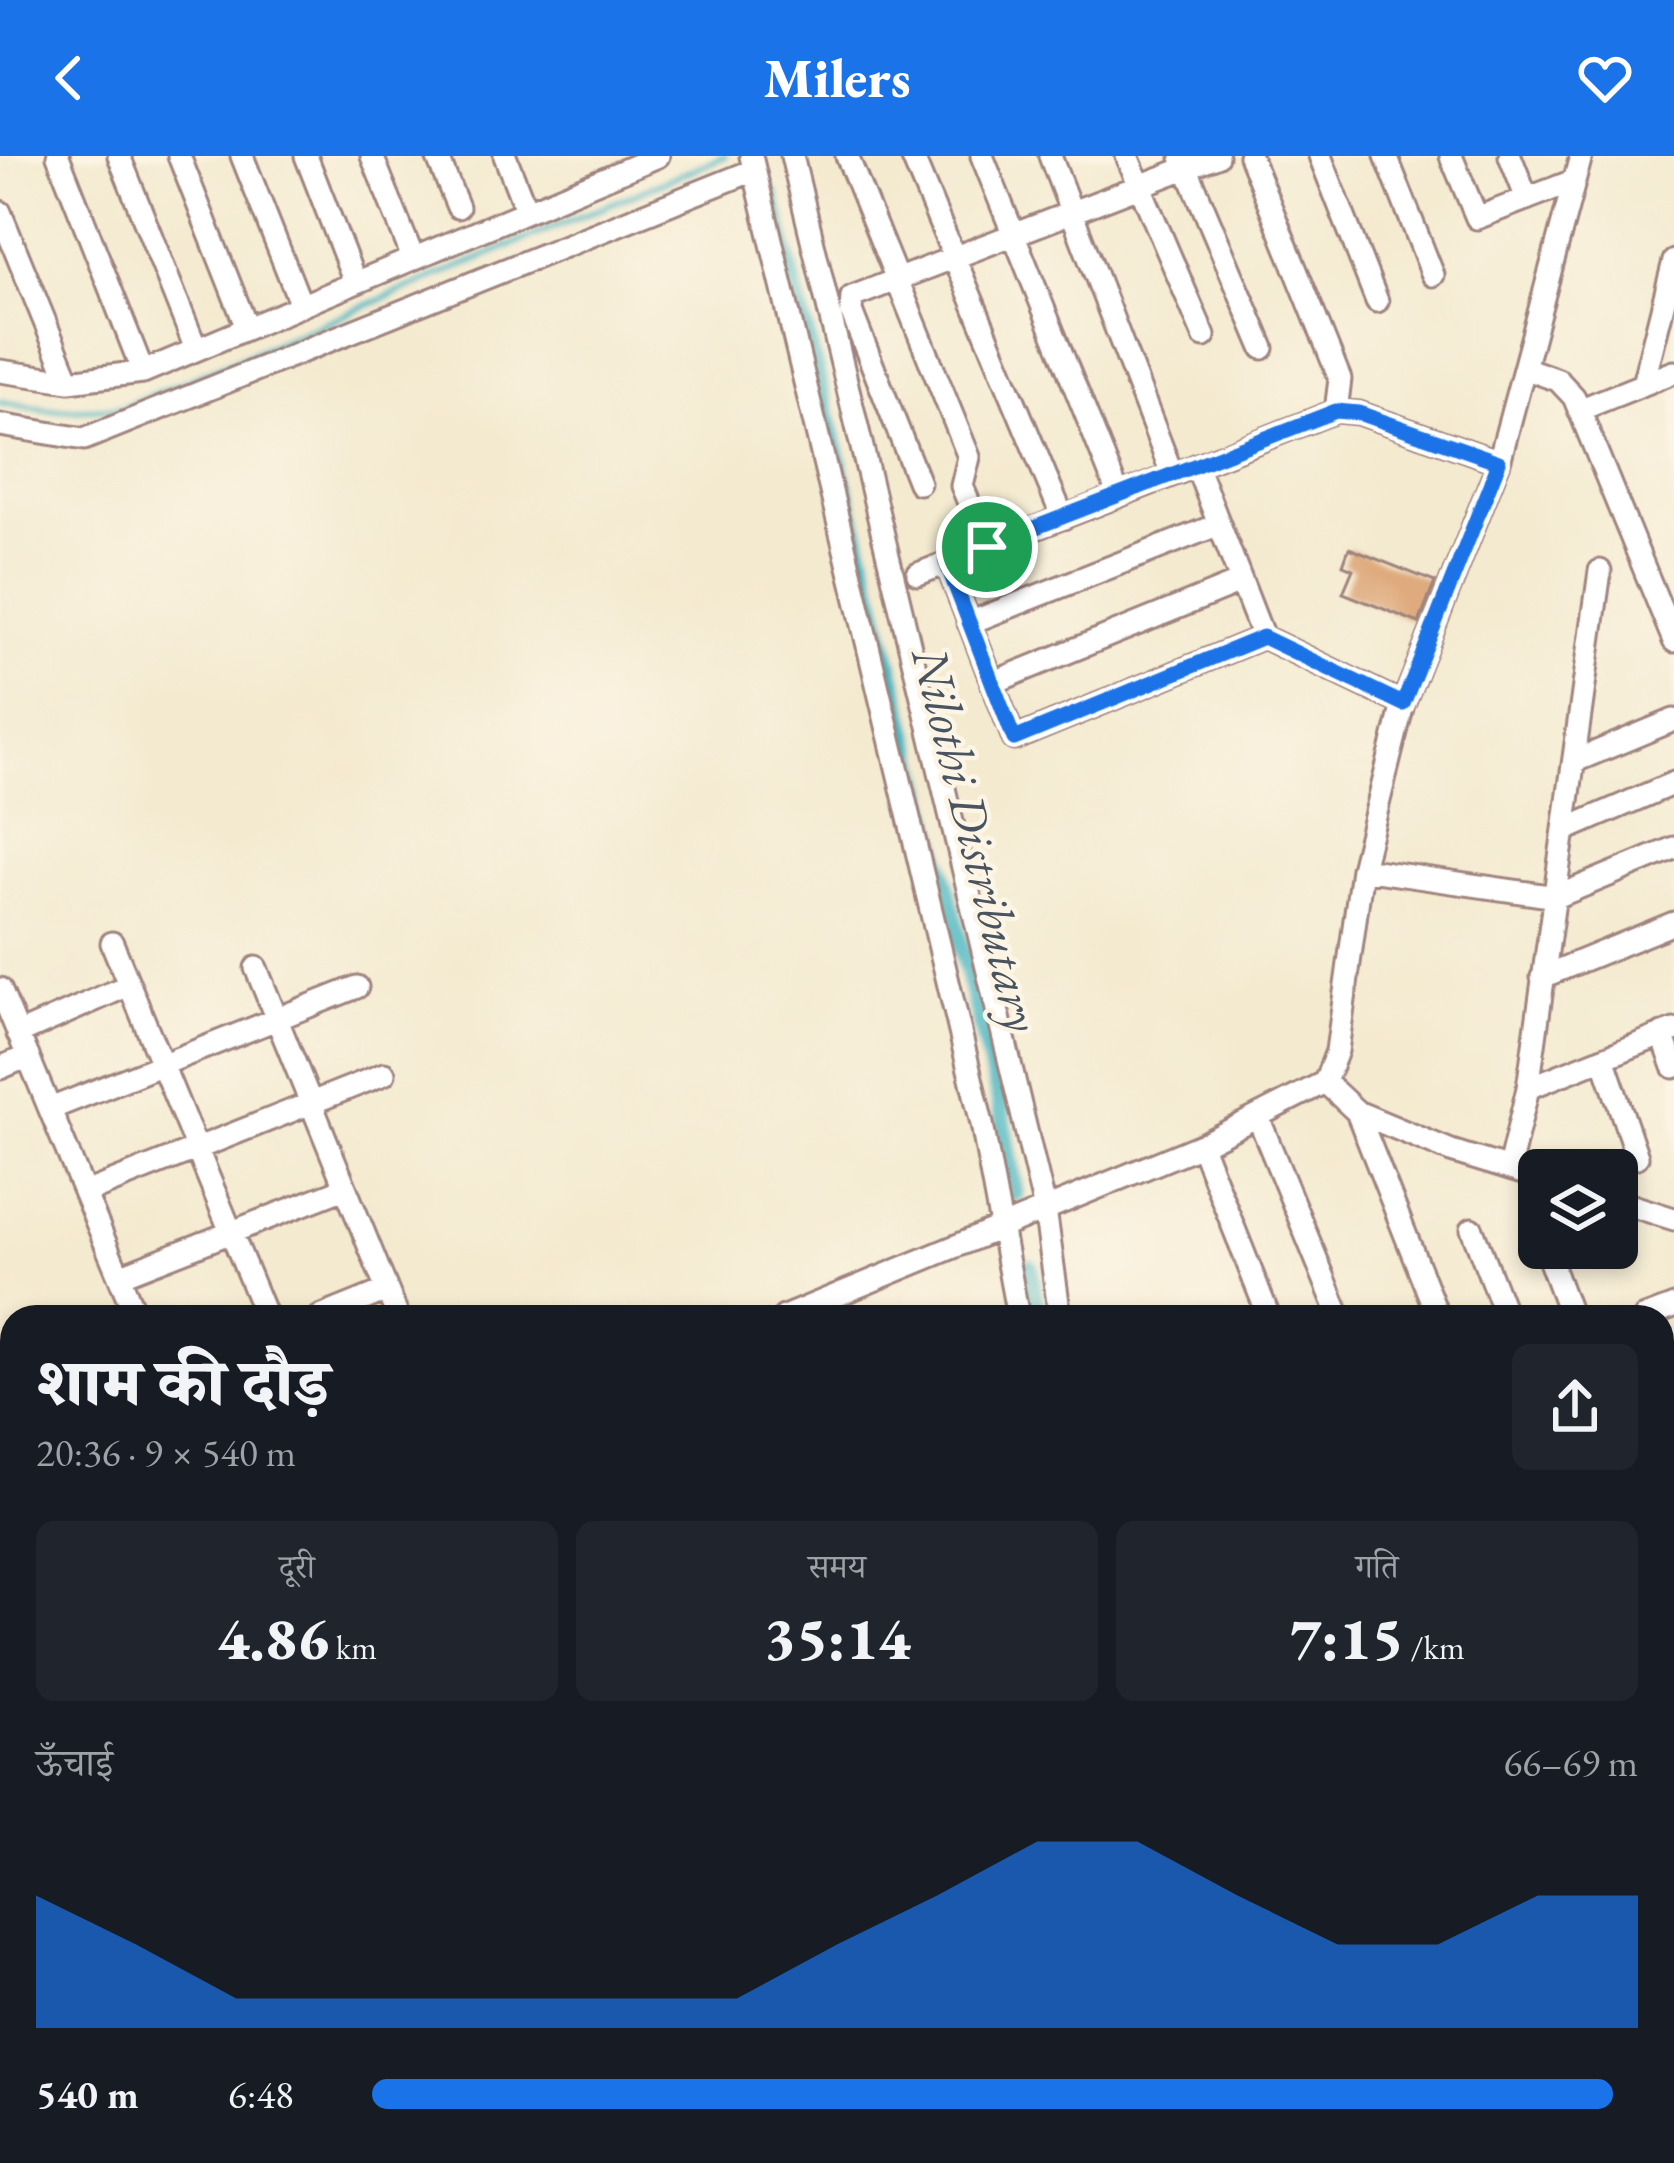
<!DOCTYPE html>
<html lang="hi">
<meta charset="utf-8">
<style>
body{margin:0;font-family:"EB Garamond","Noto Serif Devanagari",serif;background:#20242c;color:#f1f3f6;height:100vh;display:flex;flex-direction:column;font-size:45px;white-space:nowrap}
*{box-sizing:border-box;margin:0}
p{font-size:39px;color:#9ea1a6}
.icon{flex:none;width:66px;height:66px;fill:none;stroke:currentColor;stroke-width:2;stroke-linecap:round;stroke-linejoin:round}
.map{position:relative;flex:1;overflow:hidden}
.drawer{position:absolute;left:0px;top:1149px;width:1674px;height:858px;display:flex;flex-direction:column;background:#171b24;border-radius:36px 36px 0 0;box-shadow:0 6px 18px #0003}
.drawer>*{flex:none}
.tools{position:absolute;left:1518px;top:993px;display:grid;gap:24px}
.tools a{display:grid;place-items:center;width:120px;height:120px;border-radius:18px;background:#171b24;box-shadow:0 6px 18px #0003;font-size:60px}
.pin{position:absolute;display:grid;place-items:center;width:102px;height:102px;color:#fff;margin:-51px;border:6px solid #fff;border-radius:50%;box-shadow:0 3px 12px #0007}
.round{display:grid;place-items:center;flex:none;width:126px;height:126px;border-radius:18px;background:#20242c}
.headline{display:flex;align-items:center;justify-content:space-between;height:204px;padding:0 36px}
h1{font-size:66px;font-weight:800;line-height:90px}
.figures{display:grid;grid-template-columns:repeat(3,1fr);gap:18px;height:204px;padding:12px 36px}
.figures div{display:grid;align-content:center;border-radius:18px;background:#20242c;text-align:center}
.figures b{font-size:60px;font-weight:800}
.figures small{font-size:33px;font-weight:400}
.figures p{font-size:33px}
.chart{height:336px;padding:24px 36px}
.chart p{display:flex;justify-content:space-between}
.chart svg{width:100%;height:216px;margin-top:12px;fill:#1a73e8;opacity:.7}
ul{padding:0 36px;list-style:none;font-size:39px}
li{display:grid;grid-template-columns:192px 144px 1fr;align-items:center;height:90px}
li i{height:30px;border-radius:15px;background:#1a73e8}
header{display:flex;justify-content:space-between;align-items:center;height:156px;padding:0 36px;background:#1a73e8;color:#fff;font-size:54px;font-weight:800}
.map>svg:first-child{display:block}
.lines{fill:none;stroke-linecap:round;stroke-linejoin:round}
.stream{stroke:#49b7c3;stroke-width:6}
.canal{stroke:#49b7c3;stroke-width:18}
.building{fill:#dfab7e}
.minor-casing{stroke:#9f847e;stroke-width:27}
.minor{stroke:#fff;stroke-width:21}
.route-casing{stroke:#fff;stroke-width:24}
.route{stroke:#1a73e8;stroke-width:15}
.labels{text-anchor:middle;dominant-baseline:central;stroke-width:9;stroke-linejoin:round;paint-order:stroke}
.water-label{font-size:51px;font-style:italic;fill:#4a5460;stroke:#fcf5e5}
</style>
<header><svg class="icon" aria-label="back" viewBox="0 0 24 24"><path d="M15 5l-7 7 7 7"/></svg>Milers<svg class="icon" aria-label="heart" viewBox="0 0 24 24"><path d="M12 20l-8-8c-3-5 5-10 8-4 3-6 11-1 8 4z"/></svg></header>
<div class="map">
<svg width="1674" height="2007" viewBox="0 0 1674 2007">
<rect width="100%" height="100%" fill="#fcf5e5"/>
<filter id="ink" filterUnits="userSpaceOnUse"><feTurbulence type="fractalNoise" baseFrequency=".00833" numOctaves="2"/><feDisplacementMap in="SourceGraphic" scale="24" xChannelSelector="R" yChannelSelector="G"/><feConvolveMatrix kernelMatrix="1 2 1 2 8 2 1 2 1" color-interpolation-filters="sRGB"/></filter>
<filter id="wash" filterUnits="userSpaceOnUse"><feTurbulence type="fractalNoise" baseFrequency=".004" numOctaves="4" result="noise"/><feDisplacementMap in="SourceGraphic" scale="48" xChannelSelector="R" yChannelSelector="G"/><feGaussianBlur stdDeviation="2.7" result="paint"/><feColorMatrix in="noise" values="0 0 0 0 0 0 0 0 0 0 0 0 0 0 0 0 0 1.4 0 .05"/><feComposite in="paint" operator="in"/></filter>
<g filter="url(#wash)">
<rect width="100%" height="100%" fill="#f4ead0"/>
<g class="lines">
<path class="stream" d="M0,246l49,8 72,-2 604,-252"/>
<path class="canal" d="M771,40l228,900 17,98
M1030,1111l7,50
M1109,2007l1,-12"/>
</g>
<g id="blocks">
<path class="building" d="M1349,392l86,34 -16,41 -76,-30 10,-24 -10,-4z"/>
</g>
</g>
<g filter="url(#ink)">
<use href="#blocks" fill-opacity="0" stroke="#9f847e" stroke-width="3"/>
<g class="lines">
<g class="minor-casing">
<path id="minor" d="M58,0l85,216
M119,0l77,193
M179,0l68,172
M242,0l59,149
M306,0l49,126
M372,0l41,102
M437,0l21,51
M505,0l21,54
M751,0l231,968 36,193
M792,0l253,1053 15,108
M847,0l122,301 -7,29 25,61
M912,0l151,362
M982,0l137,340
M1050,0l122,318
M1127,0l77,180
M1250,0l90,223 -4,32
M1320,0l57,145
M1386,0l47,119
M1451,0l26,62 96,-37
M1510,0l17,43
M1182,1l81,191
M0,56l69,169
M1527,213l31,11 16,17 100,244
M0,215l69,10 74,-9 515,-216
M1643,228l31,-123
M1579,254l95,-38
M0,269l84,14 670,-269
M1196,309l67,172
M919,327l-68,-172 1,-14 365,-141
M946,406l68,177 249,-102 140,67
M918,418l418,-163 23,2 140,49
M969,467l248,-98
M992,527l246,-100
M1575,605l99,-41
M1565,674l109,-47
M1362,713l194,28 118,-49
M112,787l154,374
M256,812l142,349
M1542,821l132,-54
M0,833l136,328
M18,878l111,-49
M1662,878l12,33
M1603,902l34,99
M0,912l28,-12
M1325,926l32,30 81,205
M1528,932l146,-58
M50,953l307,-122
M1357,956l94,39 88,27
M1258,961l82,200
M1201,989l68,172
M1509,1012l19,-80 72,-517
M85,1037l299,-119
M1617,1045l57,18
M1472,1073l34,88
M1545,1092l26,69
M119,1120l226,-88
M320,1161l67,-27
M784,1161l417,-172 124,-63 12,-31 25,-182 41,-165 96,-242 82,-306
M1645,1161l29,-11
M1662,1245l12,-4
M1662,1302l12,-5
M1662,1356l12,-5
M1662,1419l12,-5
M0,1481l12,-5
M1662,1493l12,-4
M1662,1556l12,-5
M1662,1645l12,-4
M1662,1725l12,30
M1662,1780l12,-4
M1662,1926l12,-4
M829,1995l5,12
M1384,1995l4,12
M1492,1995l5,12
M1602,1995l4,12
M747,2007l30,-12
M1086,2007l1,-12
M1133,2007l1,-12
M1153,2007l1,-12
M1250,2007l30,-12"/>
</g>
<use href="#minor" class="minor"/>
</g>
</g>
<g class="lines" filter="url(#ink)">
<g class="route-casing">
<path id="route" d="M1336,255l23,2 140,49 -96,242 -140,-67 -249,102 -68,-177z"/>
</g>
<use href="#route" class="route"/>
</g>
<g class="labels">
<g class="water-label">
<text transform="translate(977 683) rotate(76)">Nilothi Distributary</text>
</g>
</g>
</svg>
<div class="tools">
<a><svg class="icon" aria-label="layers" viewBox="0 0 24 24"><path d="M12 4l9 5-9 5-9-5zM3 14l9 5 9-5"/></svg></a>
</div>
<div class="pin" style="left:987px;top:391px;background:#1e9e55"><svg class="icon" aria-label="arrive" viewBox="0 0 24 24"><path d="M6 21V4h12l-3 4 3 4H6"/></svg></div>
<section class="drawer">
<div class="headline"><div><h1>शाम की दौड़</h1><p>20:36 · 9 × 540 m</p></div><a class="round"><svg class="icon" aria-label="share" viewBox="0 0 24 24"><path d="M12 15V3M7 8l5-5 5 5M5 13v7h14v-7"/></svg></a></div>
<div class="figures">
<div><p>दूरी</p><b>4.86<small> km</small></b></div>
<div><p>समय</p><b>35:14</b></div>
<div><p>गति</p><b>7:15<small> /km</small></b></div>
</div>
<div class="chart"><p><span>ऊँचाई</span>66–69 m</p>
<svg viewBox="0 0 160 44" preserveAspectRatio="none"><path d="M0 44V17L10 27L20 38L30 38L40 38L50 38L60 38L70 38L80 27L90 17L100 6L110 6L120 17L130 27L140 27L150 17L160 17V44z"/></svg>
</div>
<ul>
<li><b>540 m</b>6:48<i style="width:98%"></i></li>
</ul>
</section>
</div>
